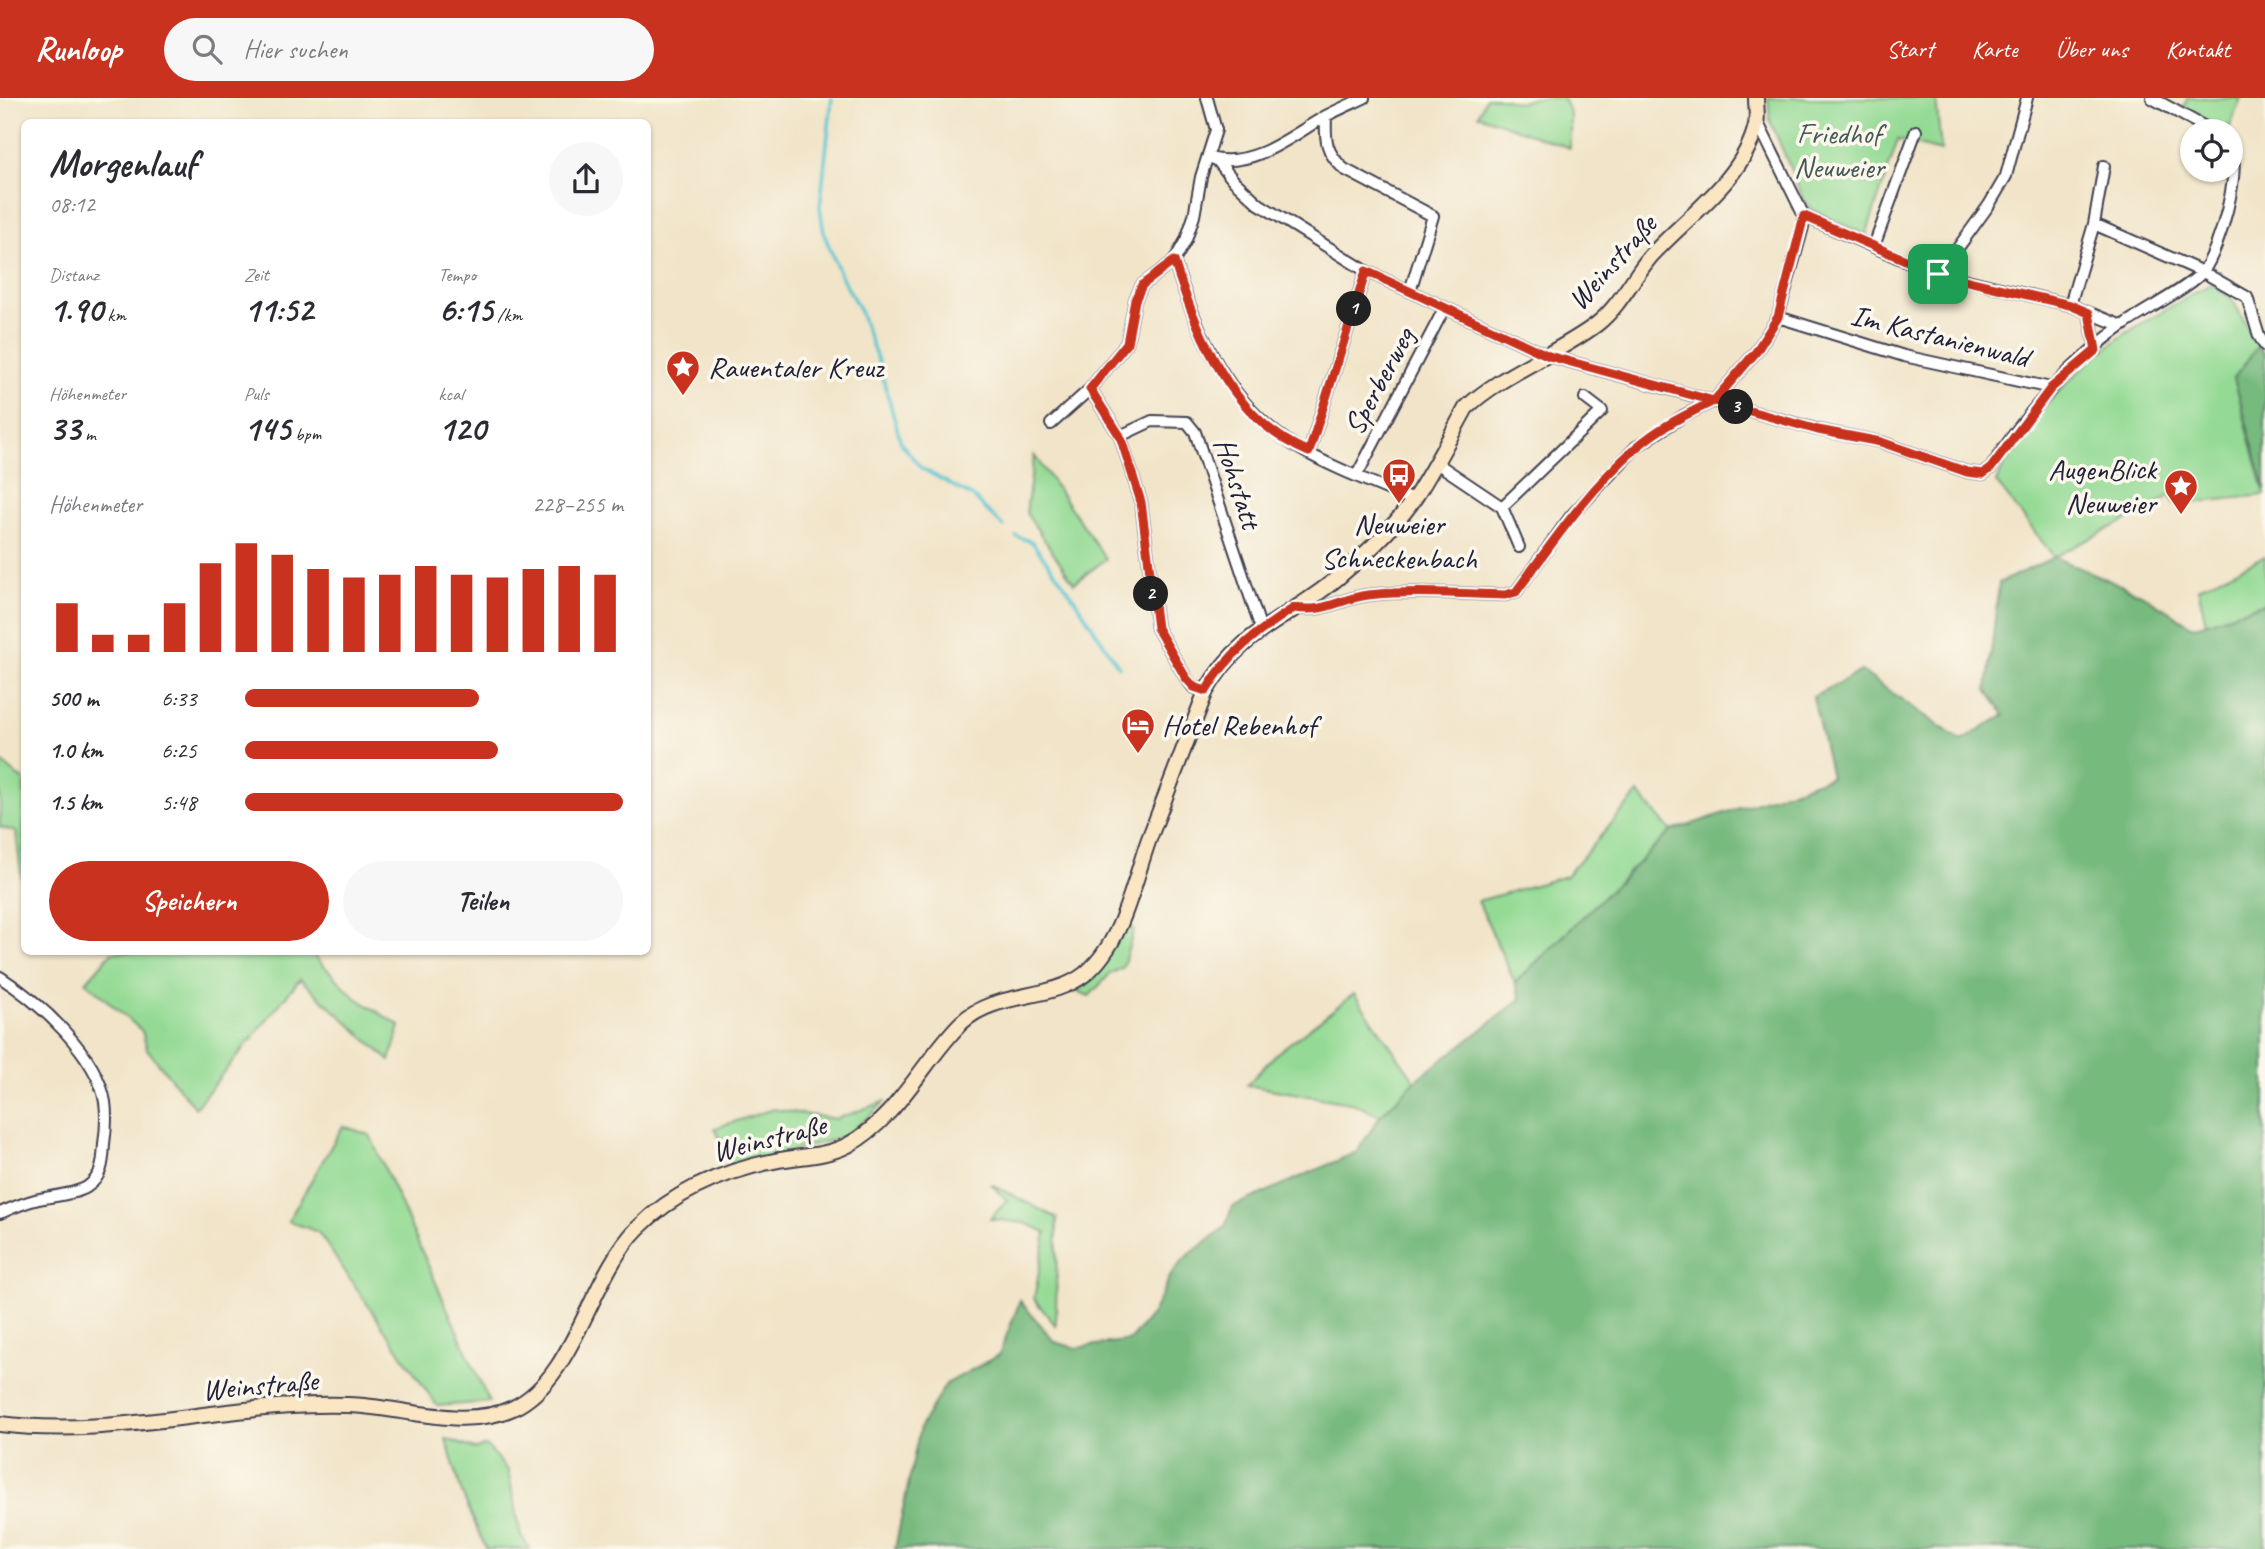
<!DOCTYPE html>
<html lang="de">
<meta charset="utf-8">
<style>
body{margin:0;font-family:Caveat,sans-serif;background:#f7f7f7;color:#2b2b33;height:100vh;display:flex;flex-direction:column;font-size:26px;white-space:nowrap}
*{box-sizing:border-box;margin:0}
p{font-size:23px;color:#7c7c81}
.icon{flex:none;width:38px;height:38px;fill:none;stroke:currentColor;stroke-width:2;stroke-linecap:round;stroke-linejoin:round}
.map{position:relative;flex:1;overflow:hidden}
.panel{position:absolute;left:21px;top:21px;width:630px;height:836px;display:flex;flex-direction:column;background:#fff;border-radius:10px;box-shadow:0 2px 5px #0004}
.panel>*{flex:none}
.controls{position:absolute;left:2180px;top:21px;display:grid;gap:14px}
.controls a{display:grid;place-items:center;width:63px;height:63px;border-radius:50%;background:#fff;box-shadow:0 2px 5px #0004;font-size:35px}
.pin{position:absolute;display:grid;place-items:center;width:60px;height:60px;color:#fff;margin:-30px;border-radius:14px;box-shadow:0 4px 10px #0006}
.km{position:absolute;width:35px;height:35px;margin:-18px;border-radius:50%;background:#222;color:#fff;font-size:19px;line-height:35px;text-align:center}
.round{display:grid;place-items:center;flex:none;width:74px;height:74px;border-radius:37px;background:#f7f7f7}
.head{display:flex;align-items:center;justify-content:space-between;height:119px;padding:0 28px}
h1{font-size:38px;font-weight:800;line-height:52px}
.figures{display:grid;grid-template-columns:repeat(3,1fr);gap:10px;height:119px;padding:7px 28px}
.figures div{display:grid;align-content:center}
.figures b{font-size:35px;font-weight:800}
.figures small{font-size:19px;font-weight:400}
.figures p{font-size:19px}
.chart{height:196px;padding:14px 28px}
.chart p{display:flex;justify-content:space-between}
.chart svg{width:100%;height:126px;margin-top:7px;stroke:#c8321e;stroke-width:6}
.cta{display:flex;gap:14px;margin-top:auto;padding:14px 28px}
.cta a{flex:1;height:80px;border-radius:42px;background:#c8321e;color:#fff;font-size:28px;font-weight:800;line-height:80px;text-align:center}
.cta a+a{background:#f7f7f7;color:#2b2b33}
ul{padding:0 28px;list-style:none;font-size:23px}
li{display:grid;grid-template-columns:112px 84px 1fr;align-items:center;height:52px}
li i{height:18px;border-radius:9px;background:#c8321e}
header{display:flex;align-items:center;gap:42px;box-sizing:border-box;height:98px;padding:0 35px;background:#c8321e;color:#fff}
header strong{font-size:33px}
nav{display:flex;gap:38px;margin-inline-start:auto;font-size:24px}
.search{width:490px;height:63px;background:#f7f7f7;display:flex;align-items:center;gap:18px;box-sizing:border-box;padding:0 24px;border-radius:38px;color:#7c7c81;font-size:26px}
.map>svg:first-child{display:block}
.green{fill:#94da94;stroke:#5b7e68;stroke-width:2}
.forest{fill:#77ba7e;stroke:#4c6e5c;stroke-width:2}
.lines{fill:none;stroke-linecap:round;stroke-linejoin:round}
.stream{stroke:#58c4d1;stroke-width:3.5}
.minor-casing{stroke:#413f50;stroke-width:14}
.secondary-casing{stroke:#413f50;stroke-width:18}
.minor{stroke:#fff;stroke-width:10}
.secondary{stroke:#fbe6c4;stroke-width:14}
.route-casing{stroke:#fff;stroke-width:14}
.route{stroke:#c8321e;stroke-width:9}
.labels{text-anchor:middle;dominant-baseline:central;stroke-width:7;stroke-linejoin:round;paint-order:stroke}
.park-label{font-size:30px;fill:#445956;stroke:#fbf7ec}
.street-label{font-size:30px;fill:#22223b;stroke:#fbf7ec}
.poi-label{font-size:30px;fill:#22223b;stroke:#fbf7ec;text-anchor:start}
</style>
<header>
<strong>Runloop</strong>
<div class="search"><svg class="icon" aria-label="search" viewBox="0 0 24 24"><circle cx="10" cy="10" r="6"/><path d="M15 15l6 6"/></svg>Hier suchen</div>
<nav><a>Start</a><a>Karte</a><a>Über uns</a><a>Kontakt</a></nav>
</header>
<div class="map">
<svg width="2265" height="1451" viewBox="0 0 2265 1451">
<rect width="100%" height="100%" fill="#fbf7ec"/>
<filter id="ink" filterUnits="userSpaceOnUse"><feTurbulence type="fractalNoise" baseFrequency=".0143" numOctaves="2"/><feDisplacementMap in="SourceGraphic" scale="14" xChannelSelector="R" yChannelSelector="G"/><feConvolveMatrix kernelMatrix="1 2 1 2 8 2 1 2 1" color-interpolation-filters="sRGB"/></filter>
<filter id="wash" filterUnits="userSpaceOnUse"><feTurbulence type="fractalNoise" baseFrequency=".00686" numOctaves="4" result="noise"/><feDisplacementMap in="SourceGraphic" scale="28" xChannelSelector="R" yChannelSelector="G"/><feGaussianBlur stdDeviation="1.57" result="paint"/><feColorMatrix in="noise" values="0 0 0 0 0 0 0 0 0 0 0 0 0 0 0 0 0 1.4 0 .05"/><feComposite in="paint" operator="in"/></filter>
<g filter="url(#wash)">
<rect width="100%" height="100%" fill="#f1e4c8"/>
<path class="green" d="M1486,0h18l14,5 15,-5h30l7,16v34l-92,-33z
M1768,0h168l5,53 -43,-11 -32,95 -54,-25 -8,-9 -34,-81z
M2187,0h54l-13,33h-8l-37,-19z
M2211,186l21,15 26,47 -24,32 31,117 -91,10 -4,-10 -12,9 -104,53 -58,-75c27,-57 74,-109 126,-146 28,-19 60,-35 89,-52z
M1034,357l72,104 -32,24 -48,-70z
M2265,458v47l-59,20 -8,-35z
M0,663l24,20v120l-8,-69 -16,-5z
M1638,695l33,38 -156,152 -37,-82 88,-25z
M1125,829l9,2 -11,38 -13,7 -21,22 -14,-6 12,-5z
M112,854h198l46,46 44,28 -10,35 -90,-82 -105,129 -48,-59 -5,-18 -56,-49z
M1354,896l61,87 -35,35 -25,-12 -108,-19 30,-32z
M886,1003l-38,34 -116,33 -17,-40 58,-19 63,10z
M343,1028l27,9 119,267 -52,4 -119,-174 -30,-11z
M991,1086l66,34 -1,108 -22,-27 12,-67 -21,-9 -35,-4 17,-19z
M446,1341l29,10 12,-3 21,25 13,65 9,13h-44l-24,-56z"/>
<path class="forest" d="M2258,248l7,8v136l-31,-112z
M2054,459l87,37 52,33 72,-24v946h-1370l25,-122 26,-43 53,-29 21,-54 35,41 21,6 54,-8 22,-26 20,-41 13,-15 40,-31 7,-20 125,-55 23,-36 35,-35 106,-82 -6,-16 156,-152 160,-54 -18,-80 48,-26 100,70 43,-26 -17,-25 12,-107z"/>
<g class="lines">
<path class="stream" d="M832,0l-12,109 4,27 16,40 19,35 20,55 22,79 20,25 52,29 31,30
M1016,438l16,6 35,46 52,79"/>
</g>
</g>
<g filter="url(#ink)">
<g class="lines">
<g class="minor-casing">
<path id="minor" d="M1207,0l9,32 -15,47 -7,39 -8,24 -12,21c23,72 54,144 121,185 37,22 79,37 118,54
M2152,0l60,33
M1326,18c-1,23 -1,36 18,53l89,47 -23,75
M1214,61c41,8 77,-23 110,-42 13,-7 27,-13 40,-19
M1217,62l17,21 25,23 107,67 183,85 270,74 62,12 86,30 16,2 8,-6c32,-52 83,-109 134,-144 18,-13 69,-39 79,-54 16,-23 37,-97 27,-123
M1804,118l122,54 144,35 52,21
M2094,126l10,-58
M1874,148l42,-115
M1939,176l50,-69 17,-29 21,-78
M2070,207l24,-81 109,48 44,25 12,39 6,10
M2089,215l7,37
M1778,219l126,39 147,32
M1090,291l30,47 21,66 16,126 29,50 7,9 13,4
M1051,326l39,-35 37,-46 8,-43 7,-15 32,-24
M1120,338l32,-15 35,1 8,10 66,197
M1309,354l57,-181
M1435,364l67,45 17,40
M1357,377l87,-166
M1502,409l100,-96 -17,-13
M1294,510c32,5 44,-9 74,-13 46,-5 91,-1 137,0l11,-3 55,-76 65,-69 47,-31 31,-15 42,-49 22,-35 25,-90 1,-11 -47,-95
M0,879c39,25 97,77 105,125 2,14 1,28 -1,42 -1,17 -1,32 -17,43 -13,8 -37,9 -52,13 -12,3 -23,8 -35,13"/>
</g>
<g class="secondary-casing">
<path id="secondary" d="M0,1326c118,15 231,-23 348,-19 52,1 115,26 165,3 63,-30 76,-131 125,-180 38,-38 89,-58 141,-68 23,-4 48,-4 69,-15 49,-26 75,-84 113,-122 35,-33 88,-21 124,-49 38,-31 48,-91 64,-135 19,-49 38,-99 57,-148 37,-65 86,-72 136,-117 26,-22 55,-49 74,-78 18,-28 34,-59 50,-88 35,-34 90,-53 131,-84 22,-17 35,-45 53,-67 35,-39 94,-78 106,-132 2,-9 0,-18 0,-27"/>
</g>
<use href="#minor" class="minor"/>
<use href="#secondary" class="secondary"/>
</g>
</g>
<g class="lines" filter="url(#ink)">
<g class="route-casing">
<path id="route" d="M1938,176l-134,-58 -26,101 -22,35 -42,49 -165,-45 -183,-85 -57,181c-77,-31 -112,-118 -135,-191l-32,24 -7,15 -8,43 -37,46 30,47 21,66 16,126 29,50 8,9 12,4c22,-38 52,-60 88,-83 32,5 44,-9 74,-13 46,-5 91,-1 137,0l11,-3c37,-50 73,-103 120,-144 22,-20 51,-34 78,-47l104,29 63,12 86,30 16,2 8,-6 60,-80 45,-38 -7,-37 -19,-8 -132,-31"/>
</g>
<use href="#route" class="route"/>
</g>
<defs>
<g id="sight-pin" transform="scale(1.75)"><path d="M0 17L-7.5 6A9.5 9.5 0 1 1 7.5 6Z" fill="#c8321e" stroke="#fbf7ec"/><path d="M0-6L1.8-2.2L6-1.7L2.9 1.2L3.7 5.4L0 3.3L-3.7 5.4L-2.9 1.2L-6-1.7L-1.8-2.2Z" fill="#fff"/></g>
<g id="bus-pin" transform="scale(1.75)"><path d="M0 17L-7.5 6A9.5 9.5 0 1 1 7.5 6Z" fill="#c8321e" stroke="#fbf7ec"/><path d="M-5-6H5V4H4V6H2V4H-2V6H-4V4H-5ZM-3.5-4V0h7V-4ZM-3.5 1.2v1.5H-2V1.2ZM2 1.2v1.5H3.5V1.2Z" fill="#fff"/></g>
<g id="hotel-pin" transform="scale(1.75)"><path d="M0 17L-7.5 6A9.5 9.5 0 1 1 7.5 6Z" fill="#c8321e" stroke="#fbf7ec"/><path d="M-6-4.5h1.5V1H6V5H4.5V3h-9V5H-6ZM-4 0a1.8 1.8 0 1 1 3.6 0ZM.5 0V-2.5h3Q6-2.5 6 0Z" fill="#fff"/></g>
</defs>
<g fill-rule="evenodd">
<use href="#sight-pin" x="683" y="269"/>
<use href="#bus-pin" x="1399" y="377"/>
<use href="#sight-pin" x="2181" y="388"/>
<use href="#hotel-pin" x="1138" y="627"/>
</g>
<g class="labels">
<g class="park-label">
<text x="1839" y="35">Friedhof<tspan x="1839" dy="34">Neuweier</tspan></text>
</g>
<g class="street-label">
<text transform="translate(1612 164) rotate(-48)">Weinstraße</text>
<text transform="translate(1940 238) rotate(14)">Im Kastanienwald</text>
<text transform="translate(1379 283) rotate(-62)">Sperberweg</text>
<text transform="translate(1238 385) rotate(72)">Hohstatt</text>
<text transform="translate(769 1040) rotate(-14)">Weinstraße</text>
<text transform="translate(260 1287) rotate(-5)">Weinstraße</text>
</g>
<g class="poi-label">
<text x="708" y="269">Rauentaler Kreuz</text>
<text x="2156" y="371" text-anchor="end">AugenBlick<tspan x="2156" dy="34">Neuweier</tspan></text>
<text x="1399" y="426" text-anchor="middle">Neuweier<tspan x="1399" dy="34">Schneckenbach</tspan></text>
<text x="1162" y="627">Hotel Rebenhof</text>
</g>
</g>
</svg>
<div class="controls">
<a><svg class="icon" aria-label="locate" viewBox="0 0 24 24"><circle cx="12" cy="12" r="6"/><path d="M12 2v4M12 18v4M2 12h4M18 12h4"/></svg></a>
</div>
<div class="pin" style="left:1938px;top:176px;background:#1e9e55"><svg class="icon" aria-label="arrive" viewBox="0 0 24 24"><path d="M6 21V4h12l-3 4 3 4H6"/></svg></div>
<b class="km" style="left:1354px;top:211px">1</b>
<b class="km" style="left:1151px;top:496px">2</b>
<b class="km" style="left:1736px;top:309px">3</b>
<section class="panel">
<div class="head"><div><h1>Morgenlauf</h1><p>08:12</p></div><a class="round"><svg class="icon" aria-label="share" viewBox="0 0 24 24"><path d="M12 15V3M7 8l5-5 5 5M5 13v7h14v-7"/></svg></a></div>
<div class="figures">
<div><p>Distanz</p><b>1.90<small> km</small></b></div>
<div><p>Zeit</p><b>11:52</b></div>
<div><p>Tempo</p><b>6:15<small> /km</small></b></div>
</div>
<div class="figures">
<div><p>Höhenmeter</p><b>33<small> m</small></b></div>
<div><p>Puls</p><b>145<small> bpm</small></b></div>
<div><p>kcal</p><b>120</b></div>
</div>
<div class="chart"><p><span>Höhenmeter</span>228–255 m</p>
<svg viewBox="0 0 160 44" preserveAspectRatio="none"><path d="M5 44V27M15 44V38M25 44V38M35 44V27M45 44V13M55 44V6M65 44V10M75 44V15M85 44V18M95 44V17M105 44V14M115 44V17M125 44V18M135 44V15M145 44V14M155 44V17"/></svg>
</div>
<ul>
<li><b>500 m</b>6:33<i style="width:62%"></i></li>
<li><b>1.0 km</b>6:25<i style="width:67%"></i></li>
<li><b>1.5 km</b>5:48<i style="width:100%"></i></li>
</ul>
<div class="cta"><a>Speichern</a><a>Teilen</a></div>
</section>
</div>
